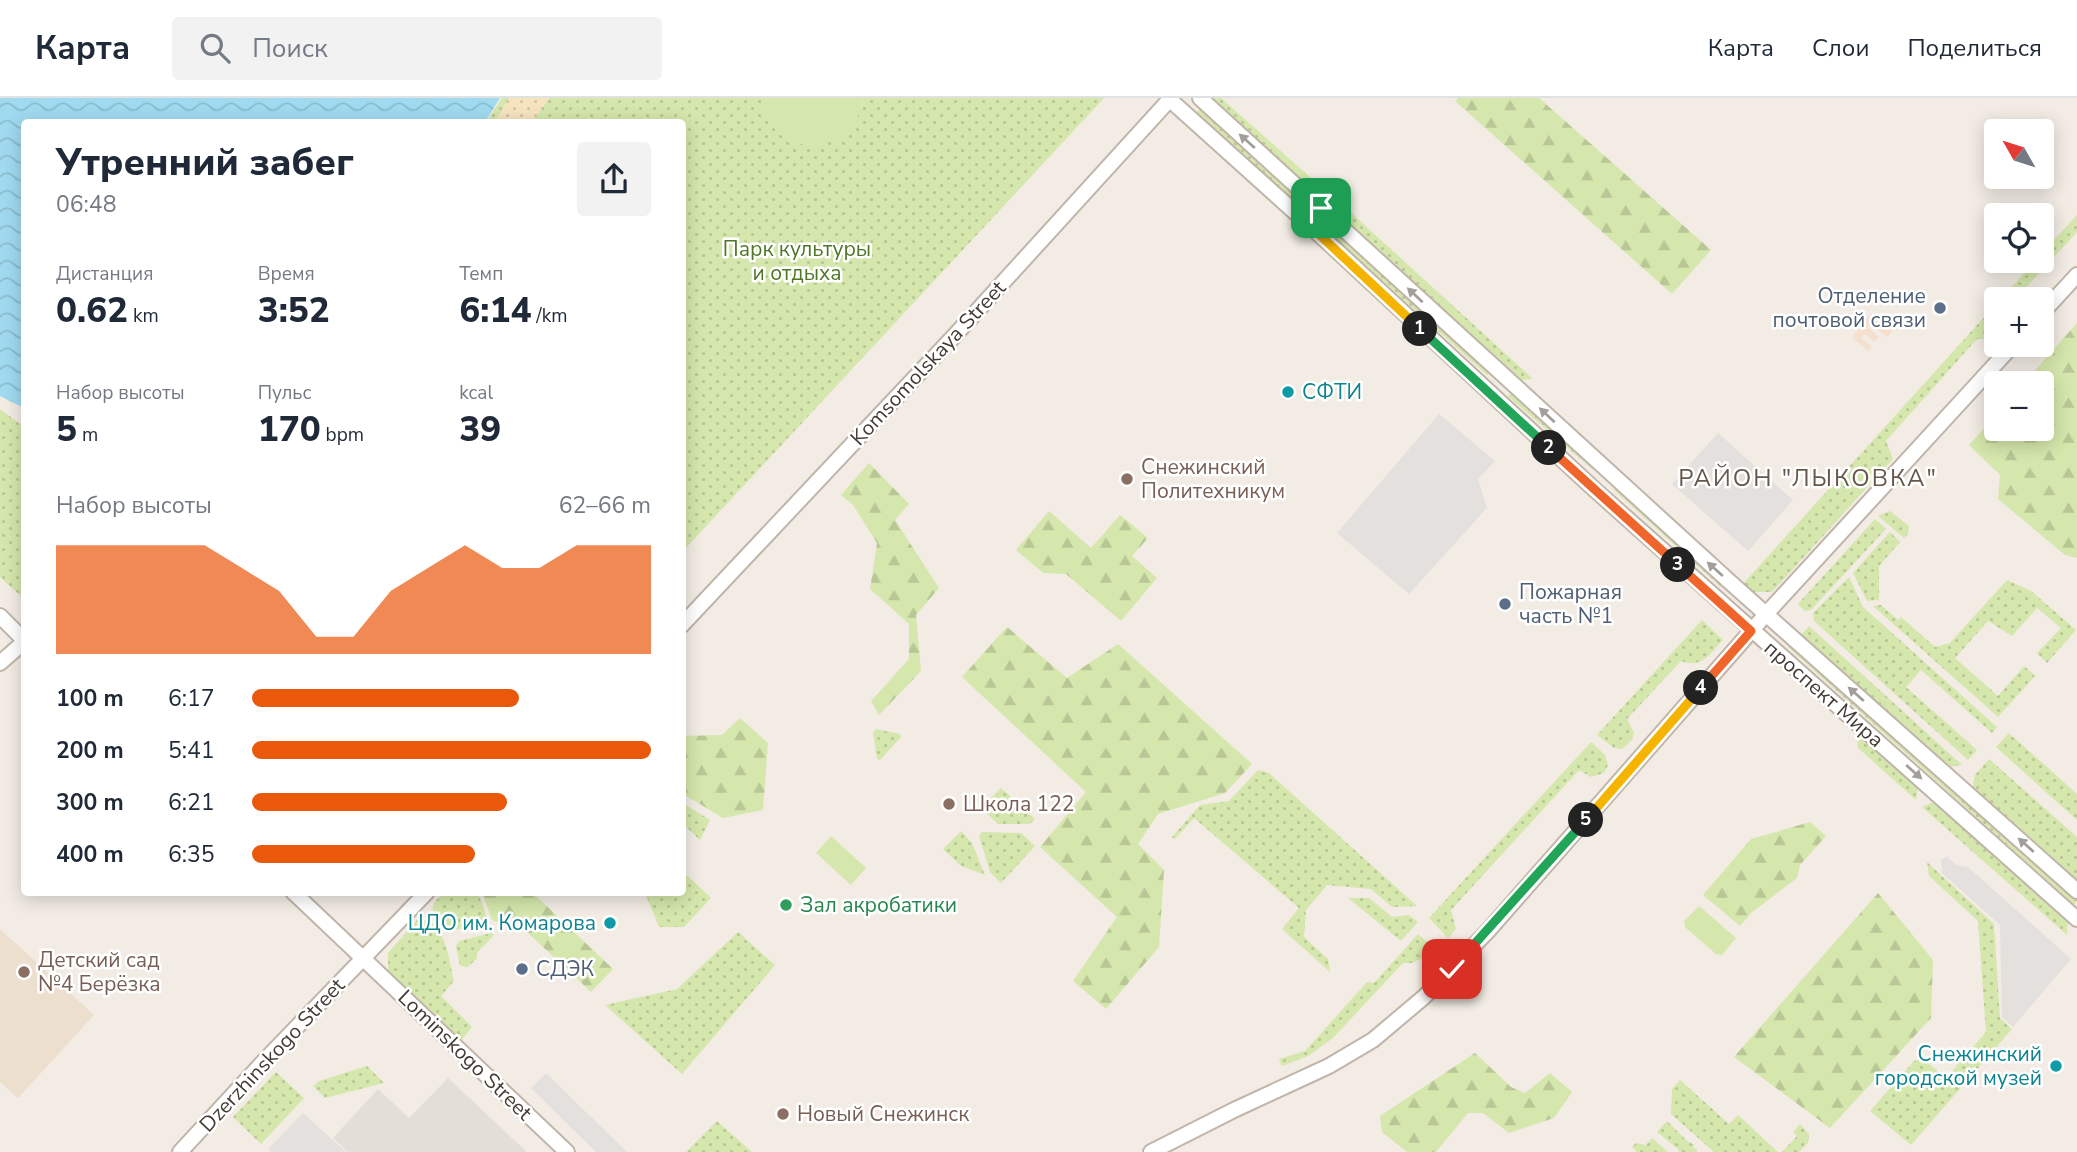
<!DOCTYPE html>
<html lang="ru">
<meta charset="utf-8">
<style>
body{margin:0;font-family:"Nunito Sans",sans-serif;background:#f2f2f3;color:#1f2937;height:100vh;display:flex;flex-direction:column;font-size:26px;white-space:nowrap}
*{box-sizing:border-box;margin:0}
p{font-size:23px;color:#747a83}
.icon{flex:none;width:38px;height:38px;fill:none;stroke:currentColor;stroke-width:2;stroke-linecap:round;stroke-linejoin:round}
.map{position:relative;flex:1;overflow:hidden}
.drawer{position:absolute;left:21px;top:21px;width:665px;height:777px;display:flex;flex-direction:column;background:#fff;border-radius:7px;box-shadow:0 4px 18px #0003}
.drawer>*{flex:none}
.needle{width:46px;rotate:309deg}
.fabs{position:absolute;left:1984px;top:21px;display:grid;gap:14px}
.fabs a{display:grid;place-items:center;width:70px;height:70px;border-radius:7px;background:#fff;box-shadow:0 4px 18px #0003;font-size:35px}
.pin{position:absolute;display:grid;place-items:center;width:60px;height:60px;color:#fff;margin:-30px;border-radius:14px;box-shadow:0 4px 10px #0006}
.km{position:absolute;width:35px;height:35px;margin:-18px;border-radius:50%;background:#222;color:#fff;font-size:19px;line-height:35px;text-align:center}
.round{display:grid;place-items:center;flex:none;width:74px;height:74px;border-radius:7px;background:#f2f2f3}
.headline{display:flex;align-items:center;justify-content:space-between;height:119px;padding:0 35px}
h1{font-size:38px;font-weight:800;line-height:52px}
.stats{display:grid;grid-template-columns:repeat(3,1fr);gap:10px;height:119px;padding:7px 35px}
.stats div{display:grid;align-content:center}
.stats b{font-size:35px;font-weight:800}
.stats small{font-size:19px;font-weight:400}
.stats p{font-size:19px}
.chart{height:196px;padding:14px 35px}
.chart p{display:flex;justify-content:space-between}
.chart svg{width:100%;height:126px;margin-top:7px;fill:#ea580c;opacity:.7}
ul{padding:0 35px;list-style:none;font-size:23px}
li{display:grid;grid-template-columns:112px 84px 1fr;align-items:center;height:52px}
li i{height:18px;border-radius:9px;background:#ea580c}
header{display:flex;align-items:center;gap:42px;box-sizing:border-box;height:98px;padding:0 35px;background:#fff;border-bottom:2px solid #e0e1e3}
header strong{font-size:33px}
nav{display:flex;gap:38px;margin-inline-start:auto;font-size:24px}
.search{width:490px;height:63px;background:#f2f2f3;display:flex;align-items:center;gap:18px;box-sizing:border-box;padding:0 24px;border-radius:7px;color:#747a83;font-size:26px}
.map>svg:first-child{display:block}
.commercial{fill:#f5dfcf}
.industrial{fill:#e4ded9}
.education{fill:#ecdfce}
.green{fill:url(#green-dots)}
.forest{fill:url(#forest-firs)}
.sand{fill:url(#sand-dots)}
.pitch{fill:#d5e7ac}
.parking{fill:#e3e0dd}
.water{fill:url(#water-waves)}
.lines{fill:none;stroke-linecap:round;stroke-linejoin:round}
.minor-casing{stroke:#c1b5aa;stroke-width:18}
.minor{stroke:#fff;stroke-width:14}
.oneway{fill:#a29e9a}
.split-1-casing{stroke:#fff;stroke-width:14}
.split-2-casing{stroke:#fff;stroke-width:14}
.split-3-casing{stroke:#fff;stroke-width:14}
.split-4-casing{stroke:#fff;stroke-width:14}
.split-5-casing{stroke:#fff;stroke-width:14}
.split-6-casing{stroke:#fff;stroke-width:14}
.split-1{stroke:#f5b400;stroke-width:9}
.split-2{stroke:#22a559;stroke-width:9}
.split-3{stroke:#f0652b;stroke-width:9}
.split-4{stroke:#f0652b;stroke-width:9}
.split-5{stroke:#f5b400;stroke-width:9}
.split-6{stroke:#22a559;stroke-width:9}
.service-dot{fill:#5c6f8a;stroke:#fff;stroke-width:2.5}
.culture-dot{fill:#0f9aa8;stroke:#fff;stroke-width:2.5}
.education-dot{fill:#8d6e63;stroke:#fff;stroke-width:2.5}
.leisure-dot{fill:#2e9e5b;stroke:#fff;stroke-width:2.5}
.labels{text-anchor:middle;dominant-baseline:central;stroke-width:5;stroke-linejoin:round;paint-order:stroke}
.park-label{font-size:21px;fill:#507628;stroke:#fff}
.service-label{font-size:21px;fill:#4e5e75;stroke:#fff;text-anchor:start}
.street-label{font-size:21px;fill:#443c34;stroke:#fff}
.culture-label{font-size:21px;fill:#0d838f;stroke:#fff;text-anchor:end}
.education-label{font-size:21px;fill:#785e54;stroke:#fff;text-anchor:start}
.leisure-label{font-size:21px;fill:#27864d;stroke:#fff;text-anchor:start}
.quarter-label{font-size:24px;letter-spacing:2px;fill:#67584b;stroke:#fff}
</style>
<header>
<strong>Карта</strong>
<div class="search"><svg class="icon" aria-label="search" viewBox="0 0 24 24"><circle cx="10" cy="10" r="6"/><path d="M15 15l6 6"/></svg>Поиск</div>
<nav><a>Карта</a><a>Слои</a><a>Поделиться</a></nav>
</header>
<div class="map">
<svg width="2077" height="1054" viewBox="0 0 2077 1054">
<defs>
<pattern id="green-dots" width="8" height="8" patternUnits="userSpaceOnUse" patternTransform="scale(1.75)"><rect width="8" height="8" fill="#d5e7ac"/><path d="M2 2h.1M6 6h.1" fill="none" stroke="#b8c795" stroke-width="1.8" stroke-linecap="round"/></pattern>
<pattern id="forest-firs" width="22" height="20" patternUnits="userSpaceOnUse" patternTransform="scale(1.75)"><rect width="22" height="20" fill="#d5e7ac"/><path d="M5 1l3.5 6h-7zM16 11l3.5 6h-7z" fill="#b8c795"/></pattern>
<pattern id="sand-dots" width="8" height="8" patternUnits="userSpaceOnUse" patternTransform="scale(1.75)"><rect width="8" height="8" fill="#f7e4bf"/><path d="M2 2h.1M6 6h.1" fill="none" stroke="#d5c4a5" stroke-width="1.8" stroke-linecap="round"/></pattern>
<pattern id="water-waves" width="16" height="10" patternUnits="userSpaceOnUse" patternTransform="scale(1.75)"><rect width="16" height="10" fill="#a0daf0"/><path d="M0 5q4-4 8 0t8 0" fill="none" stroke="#8bbcce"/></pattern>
</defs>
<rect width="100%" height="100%" fill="#f2ece4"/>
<path class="commercial" d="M1870,218l15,13 6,-5 4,3 -8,10 -16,-13 -3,4 11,9 -5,5 -9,-8 -4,4 11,9 -4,4 -16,-14z"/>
<path class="industrial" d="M448,980l79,74h-179l-15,-14 45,-49 31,29z"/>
<path class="education" d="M0,831l94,86 -76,83 -18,-16z"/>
<path class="green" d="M502,0h7l-14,24h-9z
M549,0h213l6,22 94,-14 1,-8h241l-421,453 -1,-429h-150z
M1213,0h8l107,95 -6,6 -111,-99z
M1200,11l106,96 -4,4 -106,-96z
M1337,102l196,179 -11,1 -187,-169z
M2077,117v17l-58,63v4h-18l34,-38h7v-8z
M1327,127l163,147 -3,3 -163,-147z
M1997,205v18l-11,12 6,6h-15l-91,102 7,18 -121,133h-19l-11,-7z
M1512,294l83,73 -3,4 -84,-73z
M0,311l24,18v172l-24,-22z
M1617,388l108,97 -4,4 -107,-97z
M1890,413l19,15 -1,8 -4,4 -26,-22z
M1875,421l11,10 -75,81 -6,1 -7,-7z
M1890,434l10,10 -21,24v34l-12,1 -14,-28z
M1849,479l14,30 134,120 -5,6 -71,-63 -15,17 71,63 -9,10 -154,-139 -1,-8z
M2007,482l24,11 45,39 -29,33 -10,-10 24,-25 -24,-20 -25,28 -24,-15 -33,37 43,38 26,-30 11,10 -37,41 -125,-111 8,-1 17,15 3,-3 34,30 15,-4z
M1702,522l21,20c-13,14 -22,29 -42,21l-54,58 7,14 -2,7 -10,9 -8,-1 -17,-13z
M1809,528l153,139 -14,2 -147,-132z
M1793,544l284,258v1l-3,4 -286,-258z
M876,631l24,5 1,3 -21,23 -3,-1 -4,-27z
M2009,635l68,61v26l-81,-73z
M1857,639l36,25 25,24 -2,14 -58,-52z
M1591,644l14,13 3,10 -4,8 -13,4 -12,-7 -128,140 5,19 -8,9 -19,-20z
M1989,661l88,78v44l-105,-91 3,-15z
M1258,672l11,3 148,133 -25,1 -21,-18 -44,-4 -21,25 -2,27 24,22 2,13 -48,-43 17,-21 -105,-90 -19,21 -3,-2 28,-32 29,-4z
M1001,690l34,31 -5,5h-32l-17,-16z
M1936,703l132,119 -1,15 -145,-128z
M683,705l27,17 -10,20 -17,-16z
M961,733l11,12 13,32 -24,-9 -18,-17z
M982,734l39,1 14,13 -34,37 -11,-11 -11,-36z
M1927,764l67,62 6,94 12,11 -101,116 -41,-34 44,-50 9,-2 23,19 40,-46 -8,-111 -49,-45z
M683,778h5l23,22 -27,29h-25l-14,-34 37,-1z
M444,795h34l11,29c-10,2 -23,8 -34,7 -9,-1 -25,-14 -22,-23 1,-5 8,-10 11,-13z
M1348,800h21l23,19 17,-2 9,7 -17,19z
M417,822c29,-3 32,42 37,61l-13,15 31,31 -11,14 -12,-7 -19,-24 -42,-38v-19z
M738,834l37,33 -93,109 -77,-69 72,-16z
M491,835l3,2 -17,18v5l-9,9 -8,-1 -4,-20 3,-5z
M1418,836l19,17 -25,12h-9l-70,75 -25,18 -26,10 -3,-7 26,-8 62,-69 7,1z
M367,968l17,17 -59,15 -12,-12 6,-5z
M276,974l28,26 -43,46 -28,-27z
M1680,982l49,44 9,-9 40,37h-64l-43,-38 1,-25z
M717,1023l35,31h-66z
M1667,1023l20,20 8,4 -2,2 4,3 -1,2h-18l1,-2 -22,-18z
M1800,1026l9,10 -1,9 -9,9h-17l15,-16 -4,-4z
M1652,1040l16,14h-31l-5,-5 4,-4 10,2z"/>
<path class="forest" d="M1458,0h81l172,152 -39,44 -217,-193z
M2077,225v235l-12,-3 -67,-56 2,-24 -31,-30 28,-31v15h45v-46h-18z
M869,365l40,41 -14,16 44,68 -23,27 5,56 -42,44 -8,-14 38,-42v-35l-39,-35 7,-46 -24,-38 -12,-10z
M1049,413l42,37 29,-33 28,23 -16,18 25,22 -36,43 -55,-47 -23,-1 -27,-23z
M1007,529l60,51 51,-34 134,120 -27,29 -67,21 -20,30 26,26 -5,77 -53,62 -33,-28 44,-64 -77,-70 46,-55 -124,-115z
M740,620l28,25 -5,67 -40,8 -40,-24v-58l39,-1z
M1810,724l16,14 -26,29 -3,13 -46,35 -11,13 -37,-31 48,-56z
M482,795h54l-1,2 78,74 -22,23 -79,-74 -15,4 -5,-2z
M1878,795l55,67 -2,58 -101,110 -96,-71z
M1475,955l36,34 14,6 25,-20 22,19 -18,26 -45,15 -26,-20h-15l-32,39h-29l-25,-20 -2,-16z"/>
<path class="sand" d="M509,0h40l-17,24h-37z"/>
<path class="pitch" d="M762,0h101c-8,63 -95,63 -101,0z
M831,738l35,32 -15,17 -35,-32z
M1699,808l37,32 -14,17 -6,-1 -31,-27 -1,-6z"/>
<path class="parking" d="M1439,316l56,47 -17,18 9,29 -78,86 -72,-61z
M1718,335l75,67 -45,51 -76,-67z
M1947,758l9,9 12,2 103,92 -58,68 -11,-10 -2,-92 -58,-52 -1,-13z
M546,975l81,79h-31l-65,-64z
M303,1015l43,39h-75l-3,-3z"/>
<path class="water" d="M0,0h500l-15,24h-461v286l-24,-12z"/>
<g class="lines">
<g class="minor-casing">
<path id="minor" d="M1168,0l140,126 286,265 483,430
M1200,0l531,485 346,308
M2042,215l35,-38
M0,518l24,24
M682,527l274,-291 215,-236
M0,565l24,-21
M293,794l274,260
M180,1054l85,-92 162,-168
M1151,1054l83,-42 95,-44 44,-26 51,-43 64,-66 279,-318 246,-268"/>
</g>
<use href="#minor" class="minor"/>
</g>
<defs><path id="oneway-solid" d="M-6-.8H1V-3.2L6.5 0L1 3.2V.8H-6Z" transform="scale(1.75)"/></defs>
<g class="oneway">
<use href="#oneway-solid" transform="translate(1247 43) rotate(-138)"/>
<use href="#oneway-solid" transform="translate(1415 197) rotate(-137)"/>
<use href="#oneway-solid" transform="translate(1547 317) rotate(-137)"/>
<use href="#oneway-solid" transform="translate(1715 471) rotate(-138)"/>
<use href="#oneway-solid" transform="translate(1856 596) rotate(-138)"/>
<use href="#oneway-solid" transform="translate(1914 674) rotate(42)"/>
<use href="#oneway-solid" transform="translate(2026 747) rotate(-138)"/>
</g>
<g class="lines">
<g class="split-1-casing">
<path id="split-1" d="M1321,110l-13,16 112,105"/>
</g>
<g class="split-2-casing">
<path id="split-2" d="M1420,231l129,119"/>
</g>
<g class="split-3-casing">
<path id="split-3" d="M1549,350l129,117"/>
</g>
<g class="split-4-casing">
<path id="split-4" d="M1678,467l73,66 -50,57"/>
</g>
<g class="split-5-casing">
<path id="split-5" d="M1586,722l115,-132"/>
</g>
<g class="split-6-casing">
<path id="split-6" d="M1452,871l134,-149"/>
</g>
<use href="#split-1" class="split-1"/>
<use href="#split-2" class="split-2"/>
<use href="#split-3" class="split-3"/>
<use href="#split-4" class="split-4"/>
<use href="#split-5" class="split-5"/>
<use href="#split-6" class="split-6"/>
</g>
<g class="service-dot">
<circle cx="1940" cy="210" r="7"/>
<circle cx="1505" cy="506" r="7"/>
<circle cx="522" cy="871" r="7"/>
</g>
<g class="culture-dot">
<circle cx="1288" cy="294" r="7"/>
<circle cx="610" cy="825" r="7"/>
<circle cx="2056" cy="968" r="7"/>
</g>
<g class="education-dot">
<circle cx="1127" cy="381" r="7"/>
<circle cx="949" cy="706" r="7"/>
<circle cx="24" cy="874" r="7"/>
<circle cx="783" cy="1016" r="7"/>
</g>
<circle class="leisure-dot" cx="786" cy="807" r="7"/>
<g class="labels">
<g class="park-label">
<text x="797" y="151">Парк культуры<tspan x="797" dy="24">и отдыха</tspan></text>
</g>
<g class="service-label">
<text x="1926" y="198" text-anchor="end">Отделение<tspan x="1926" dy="24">почтовой связи</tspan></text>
<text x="1519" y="494">Пожарная<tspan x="1519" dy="24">часть №1</tspan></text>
<text x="536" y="871">СДЭК</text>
</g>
<g class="street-label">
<text transform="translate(928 265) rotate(-47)">Komsomolskaya Street</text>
<text transform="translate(1824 596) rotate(41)">проспект Мира</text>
<text transform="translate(272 957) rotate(-47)">Dzerzhinskogo Street</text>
<text transform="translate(465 957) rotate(44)">Lominskogo Street</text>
</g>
<g class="culture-label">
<text x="1302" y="294" text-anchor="start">СФТИ</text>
<text x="596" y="825">ЦДО им. Комарова</text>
<text x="2042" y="956">Снежинский<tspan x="2042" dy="24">городской музей</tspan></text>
</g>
<g class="education-label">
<text x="1141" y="369">Снежинский<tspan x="1141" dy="24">Политехникум</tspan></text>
<text x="963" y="706">Школа 122</text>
<text x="38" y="862">Детский сад<tspan x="38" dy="24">№4 Берёзка</tspan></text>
<text x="797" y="1016">Новый Снежинск</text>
</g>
<g class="leisure-label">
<text x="800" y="807">Зал акробатики</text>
</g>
<g class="quarter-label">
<text x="1808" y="380">РАЙОН "ЛЫКОВКА"</text>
</g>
</g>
</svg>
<div class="fabs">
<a><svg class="needle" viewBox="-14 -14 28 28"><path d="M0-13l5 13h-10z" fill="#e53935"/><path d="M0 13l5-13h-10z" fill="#747a83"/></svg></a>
<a><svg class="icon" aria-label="locate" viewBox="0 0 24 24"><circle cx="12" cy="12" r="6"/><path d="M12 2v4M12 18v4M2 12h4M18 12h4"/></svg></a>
<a>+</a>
<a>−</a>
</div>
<div class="pin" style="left:1321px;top:110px;background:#1e9e55"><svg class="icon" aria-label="arrive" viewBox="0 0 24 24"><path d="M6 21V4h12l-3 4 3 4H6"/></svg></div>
<div class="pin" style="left:1452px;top:871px;background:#d93025"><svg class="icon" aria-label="check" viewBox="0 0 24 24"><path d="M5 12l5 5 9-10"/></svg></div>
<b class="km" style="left:1420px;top:231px">1</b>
<b class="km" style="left:1549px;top:350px">2</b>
<b class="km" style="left:1678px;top:467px">3</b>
<b class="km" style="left:1701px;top:590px">4</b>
<b class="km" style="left:1586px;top:722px">5</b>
<section class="drawer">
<div class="headline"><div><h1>Утренний забег</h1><p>06:48</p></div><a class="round"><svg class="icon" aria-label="share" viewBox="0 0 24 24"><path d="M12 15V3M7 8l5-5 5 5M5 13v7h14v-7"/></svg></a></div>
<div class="stats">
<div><p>Дистанция</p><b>0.62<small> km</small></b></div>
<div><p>Время</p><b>3:52</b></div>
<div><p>Темп</p><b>6:14<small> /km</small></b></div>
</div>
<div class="stats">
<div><p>Набор высоты</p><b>5<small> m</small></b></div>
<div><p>Пульс</p><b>170<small> bpm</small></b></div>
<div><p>kcal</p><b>39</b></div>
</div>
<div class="chart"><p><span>Набор высоты</span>62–66 m</p>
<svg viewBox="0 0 160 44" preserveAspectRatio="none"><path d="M0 44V6L10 6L20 6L30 6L40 6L50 14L60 22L70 38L80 38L90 22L100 14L110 6L120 14L130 14L140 6L150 6L160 6V44z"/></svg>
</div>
<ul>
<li><b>100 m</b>6:17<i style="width:67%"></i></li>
<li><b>200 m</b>5:41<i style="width:100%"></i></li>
<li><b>300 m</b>6:21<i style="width:64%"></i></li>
<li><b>400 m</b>6:35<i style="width:56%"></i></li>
</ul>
</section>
</div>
